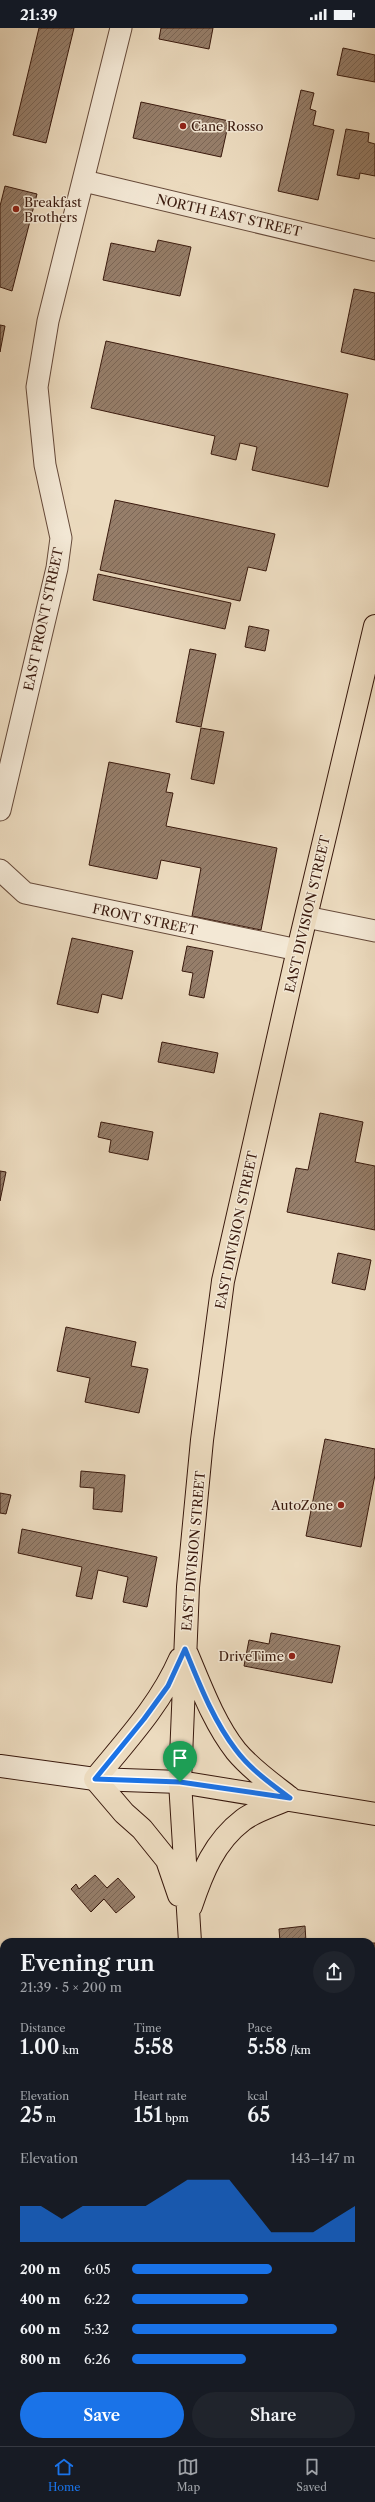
<!DOCTYPE html>
<meta charset="utf-8">
<style>
body{margin:0;font-family:"Libre Caslon Text",serif;background:#20242c;color:#f1f3f6;height:100vh;display:flex;flex-direction:column;font-size:15px;white-space:nowrap}
*{box-sizing:border-box;margin:0}
p{font-size:13px;color:#9ea1a6}
.icon{flex:none;width:22px;height:22px;fill:none;stroke:currentColor;stroke-width:2;stroke-linecap:round;stroke-linejoin:round}
.map{position:relative;flex:1;overflow:hidden}
.sheet{position:absolute;left:0px;top:1910px;width:375px;height:508px;display:flex;flex-direction:column;background:#171b24;border-radius:12px 12px 0 0;box-shadow:0 1px 3px #0004}
.sheet>*{flex:none}
.pin{position:absolute;display:grid;place-items:center;width:34px;height:34px;color:#fff;margin:-41px -17px;border-radius:50% 50% 50% 0;rotate:-45deg;box-shadow:0 0 4px #0007}
.pin .icon{rotate:45deg}
.round{display:grid;place-items:center;flex:none;width:42px;height:42px;border-radius:21px;background:#20242c}
.head{display:flex;align-items:center;justify-content:space-between;height:68px;padding:0 20px}
h1{font-size:22px;font-weight:600;line-height:30px}
.stats{display:grid;grid-template-columns:repeat(3,1fr);gap:6px;height:68px;padding:4px 20px}
.stats div{display:grid;align-content:center}
.stats b{font-size:20px;font-weight:600}
.stats small{font-size:11px;font-weight:400}
.stats p{font-size:11px}
.chart{height:112px;padding:8px 20px}
.chart p{display:flex;justify-content:space-between}
.chart svg{width:100%;height:72px;margin-top:4px;fill:#1a73e8;opacity:.7}
.button{display:flex;gap:8px;margin-top:auto;padding:8px 20px}
.button a{flex:1;height:46px;border-radius:24px;background:#1a73e8;color:#fff;font-size:16px;font-weight:600;line-height:46px;text-align:center}
.button a+a{background:#20242c;color:#f1f3f6}
ul{padding:0 20px;list-style:none;font-size:13px}
li{display:grid;grid-template-columns:64px 48px 1fr;align-items:center;height:30px}
li i{height:10px;border-radius:5px;background:#1a73e8}
.status{display:flex;justify-content:space-between;align-items:center;height:28px;padding:0 20px;background:#171b24;direction:ltr}
.status svg{height:11px;fill:currentColor}
.tab-bar{display:flex;justify-content:space-around;align-items:center;height:56px;border-top:1px solid #363941;background:#171b24;font-size:11px;color:#9ea1a6}
.tab-bar a{display:grid;justify-items:center;gap:2px}
.tab-bar .selected{color:#1a73e8}
.map>svg:first-child{display:block}
.building{fill:url(#building-hatch);stroke:#39190d}
.lines{fill:none;stroke-linecap:round;stroke-linejoin:round}
.street-casing{stroke:#664a3a;stroke-width:23}
.secondary-casing{stroke:#39190d;stroke-width:24}
.primary-casing{stroke:#39190d;stroke-width:24}
.street{stroke:#f3e8d5;stroke-width:21}
.secondary{stroke:#f3e8d5;stroke-width:22}
.primary{stroke:#ecdbbf;stroke-width:22}
.route-casing{stroke:#fff;stroke-width:8}
.route{stroke:#1a73e8;stroke-width:5}
.poi-dot{fill:#8f2418;stroke:#f3e8d5;stroke-width:1.5}
.labels{text-anchor:middle;dominant-baseline:central;stroke-width:3;stroke-linejoin:round;paint-order:stroke}
.poi-label{font-size:13px;fill:#39190d;stroke:#f3e8d5;text-anchor:start}
.street-label{font-size:13px;fill:#39190d;stroke:#f3e8d5}
</style>
<div class="status"><b>21:39</b><svg viewBox="0 0 49 12"><path d="M0 12V9h3v3zM5 12V6h3v6zM10 12V3h3v9zM15 12V0h3v12zM26 1h20v11H26zM47 4h2v5h-2z"/></svg></div>
<div class="map">
<svg width="375" height="2418" viewBox="0 0 375 2418">
<defs>
<pattern id="building-hatch" width="6" height="6" patternUnits="userSpaceOnUse"><rect width="6" height="6" fill="#967e6a"/><path d="M-1 1l2-2M0 6l6-6M5 7l2-2" fill="none" stroke="#7b6656"/></pattern>
</defs>
<rect width="100%" height="100%" fill="#ecdbbf"/>
<filter id="stains"><feTurbulence type="fractalNoise" baseFrequency=".005" numOctaves="4"/><feColorMatrix values="0 0 0 0 .2 0 0 0 0 .09 0 0 0 0 .02 0 0 0 .5 -.17"/></filter>
<radialGradient id="worn" r=".72"><stop offset=".6" stop-color="#630" stop-opacity="0"/><stop offset="1" stop-color="#630" stop-opacity=".3"/></radialGradient>
<path class="building" d="M39,0h35l-28,115 -33,-8z
M161,0h52l-4,21 -50,-10z
M343,20l32,7v27l-38,-7z
M301,62l13,3 -4,16 6,2 -3,14 21,5 -16,70 -40,-9z
M141,74l88,19 -8,36 -88,-19z
M346,101l23,4 -1,9 7,2v32l-15,-3 -1,6 -22,-4z
M5,158l32,8 -25,97 -12,-4v-81z
M158,212l33,7 -11,49 -77,-16 8,-37 44,9z
M354,261l21,4v67l-34,-8z
M0,297l5,1 -5,26z
M106,313l242,53 -20,93 -76,-17 5,-23 -17,-4 -4,17 -25,-6 4,-18 -124,-28z
M115,472l160,34 -9,37 -18,-4 -8,34 -140,-31z
M98,546l133,29 -6,26 -132,-29z
M249,598l20,4 -4,21 -20,-4z
M190,621l26,5 -15,73 -25,-5z
M201,700l23,4 -10,52 -23,-5z
M109,734l61,12 -4,18 7,1 -7,33 111,22 -16,82 -69,-14 9,-48 -40,-8 -4,19 -68,-14z
M72,910l61,13 -11,48 -20,-5 -4,19 -41,-9z
M187,918l26,5 -9,47 -15,-3 4,-22 -11,-2z
M162,1014l56,11 -4,20 -56,-11z
M320,1085l43,9 -8,40 20,4v64l-88,-18 9,-44 12,2z
M101,1094l52,10 -5,28 -39,-8 2,-12 -13,-3z
M0,1143l6,1 -6,29z
M338,1225l33,7 -6,30 -33,-7z
M66,1299l70,15 -5,24 17,3 -9,44 -54,-11 5,-24 -33,-7z
M325,1411l50,10v26l-14,72 -55,-11z
M81,1443l44,4 -3,37 -29,-3 1,-21 -14,-1z
M0,1465l11,2 -5,19 -6,-1z
M22,1501l135,28 -10,50 -24,-5 5,-25 -30,-7 -6,29 -16,-3 6,-29 -64,-14z
M271,1605l69,13 -8,37 -88,-17 5,-26 20,4z
M95,1847l12,13 11,-10 17,19 -19,16 -12,-14 -13,13 -20,-23 5,-5 3,5z
M305,1898l1,16h-26l-1,-13z
M371,1915h4v110l-4,1z
M0,1942l4,1v116l-4,19z
M128,2414h59v4h-59z"/>
<g class="lines">
<g class="street-casing">
<path id="street" d="M84,153l291,69
M0,782l57,-242 4,-30 -16,-73 -8,-78 11,-66 73,-293
M0,842l25,23 273,57
M306,889l69,14"/>
</g>
<g class="secondary-casing">
<path id="secondary" d="M0,1738l95,13 85,3"/>
</g>
<g class="primary-casing">
<path id="primary" d="M187,1626c14,33 27,69 49,97 15,18 35,32 53,46
M180,1754l195,32
M179,1867l-12,-35 -25,-31 -18,-16 -29,-34c31,-38 65,-74 85,-120
M191,1878c11,-33 23,-64 52,-86 13,-10 33,-15 47,-22
M190,1914l-10,-160 8,-195 14,-147 21,-159 75,-331 77,-324
M239,2414v4"/>
</g>
<use href="#street" class="street"/>
<use href="#secondary" class="secondary"/>
<use href="#primary" class="primary"/>
</g>
<g class="lines">
<g class="route-casing">
<path id="route" d="M185,1621c14,34 28,71 51,101 14,19 35,34 54,48l-110,-16 -85,-3 49,-60 24,-33z"/>
</g>
<use href="#route" class="route"/>
</g>
<g class="poi-dot">
<circle cx="183" cy="98" r="4"/>
<circle cx="16" cy="181" r="4"/>
<circle cx="341" cy="1477" r="4"/>
<circle cx="292" cy="1628" r="4"/>
</g>
<g class="labels">
<g class="poi-label">
<text x="191" y="98">Cane Rosso</text>
<text x="24" y="174">Breakfast<tspan x="24" dy="15">Brothers</tspan></text>
<text x="333" y="1477" text-anchor="end">AutoZone</text>
<text x="284" y="1628" text-anchor="end">DriveTime</text>
</g>
<g class="street-label">
<text transform="translate(229 187) rotate(13)">NORTH EAST STREET</text>
<text transform="translate(43 591) rotate(-78)">EAST FRONT STREET</text>
<text transform="translate(307 886) rotate(-77)">EAST DIVISION STREET</text>
<text transform="translate(145 891) rotate(12)">FRONT STREET</text>
<text transform="translate(236 1202) rotate(-78)">EAST DIVISION STREET</text>
<text transform="translate(193 1523) rotate(-85)">EAST DIVISION STREET</text>
</g>
</g>
<rect width="100%" height="100%" filter="url(#stains)"/>
<rect width="100%" height="100%" fill="url(#worn)"/>
</svg>
<div class="pin" style="left:180px;top:1754px;background:#1e9e55"><svg class="icon" aria-label="arrive" viewBox="0 0 24 24"><path d="M6 21V4h12l-3 4 3 4H6"/></svg></div>
<section class="sheet">
<div class="head"><div><h1>Evening run</h1><p>21:39 · 5 × 200 m</p></div><a class="round"><svg class="icon" aria-label="share" viewBox="0 0 24 24"><path d="M12 15V3M7 8l5-5 5 5M5 13v7h14v-7"/></svg></a></div>
<div class="stats">
<div><p>Distance</p><b>1.00<small> km</small></b></div>
<div><p>Time</p><b>5:58</b></div>
<div><p>Pace</p><b>5:58<small> /km</small></b></div>
</div>
<div class="stats">
<div><p>Elevation</p><b>25<small> m</small></b></div>
<div><p>Heart rate</p><b>151<small> bpm</small></b></div>
<div><p>kcal</p><b>65</b></div>
</div>
<div class="chart"><p><span>Elevation</span>143–147 m</p>
<svg viewBox="0 0 160 44" preserveAspectRatio="none"><path d="M0 44V22L10 22L20 30L30 22L40 22L50 22L60 22L70 14L80 6L90 6L100 6L110 22L120 38L130 38L140 38L150 30L160 22V44z"/></svg>
</div>
<ul>
<li><b>200 m</b>6:05<i style="width:63%"></i></li>
<li><b>400 m</b>6:22<i style="width:52%"></i></li>
<li><b>600 m</b>5:32<i style="width:92%"></i></li>
<li><b>800 m</b>6:26<i style="width:51%"></i></li>
</ul>
<div class="button"><a>Save</a><a>Share</a></div>
</section>
</div>
<nav class="tab-bar">
<a class="selected"><svg class="icon" aria-label="home" viewBox="0 0 24 24"><path d="M3 11l9-7 9 7M6 9v11h12V9"/></svg>Home</a>
<a><svg class="icon" aria-label="map" viewBox="0 0 24 24"><path d="M3 6l6-2 6 2 6-2v14l-6 2-6-2-6 2zM9 4v14M15 6v14"/></svg>Map</a>
<a><svg class="icon" aria-label="saved" viewBox="0 0 24 24"><path d="M7 4h10v16l-5-4-5 4z"/></svg>Saved</a>
</nav>
